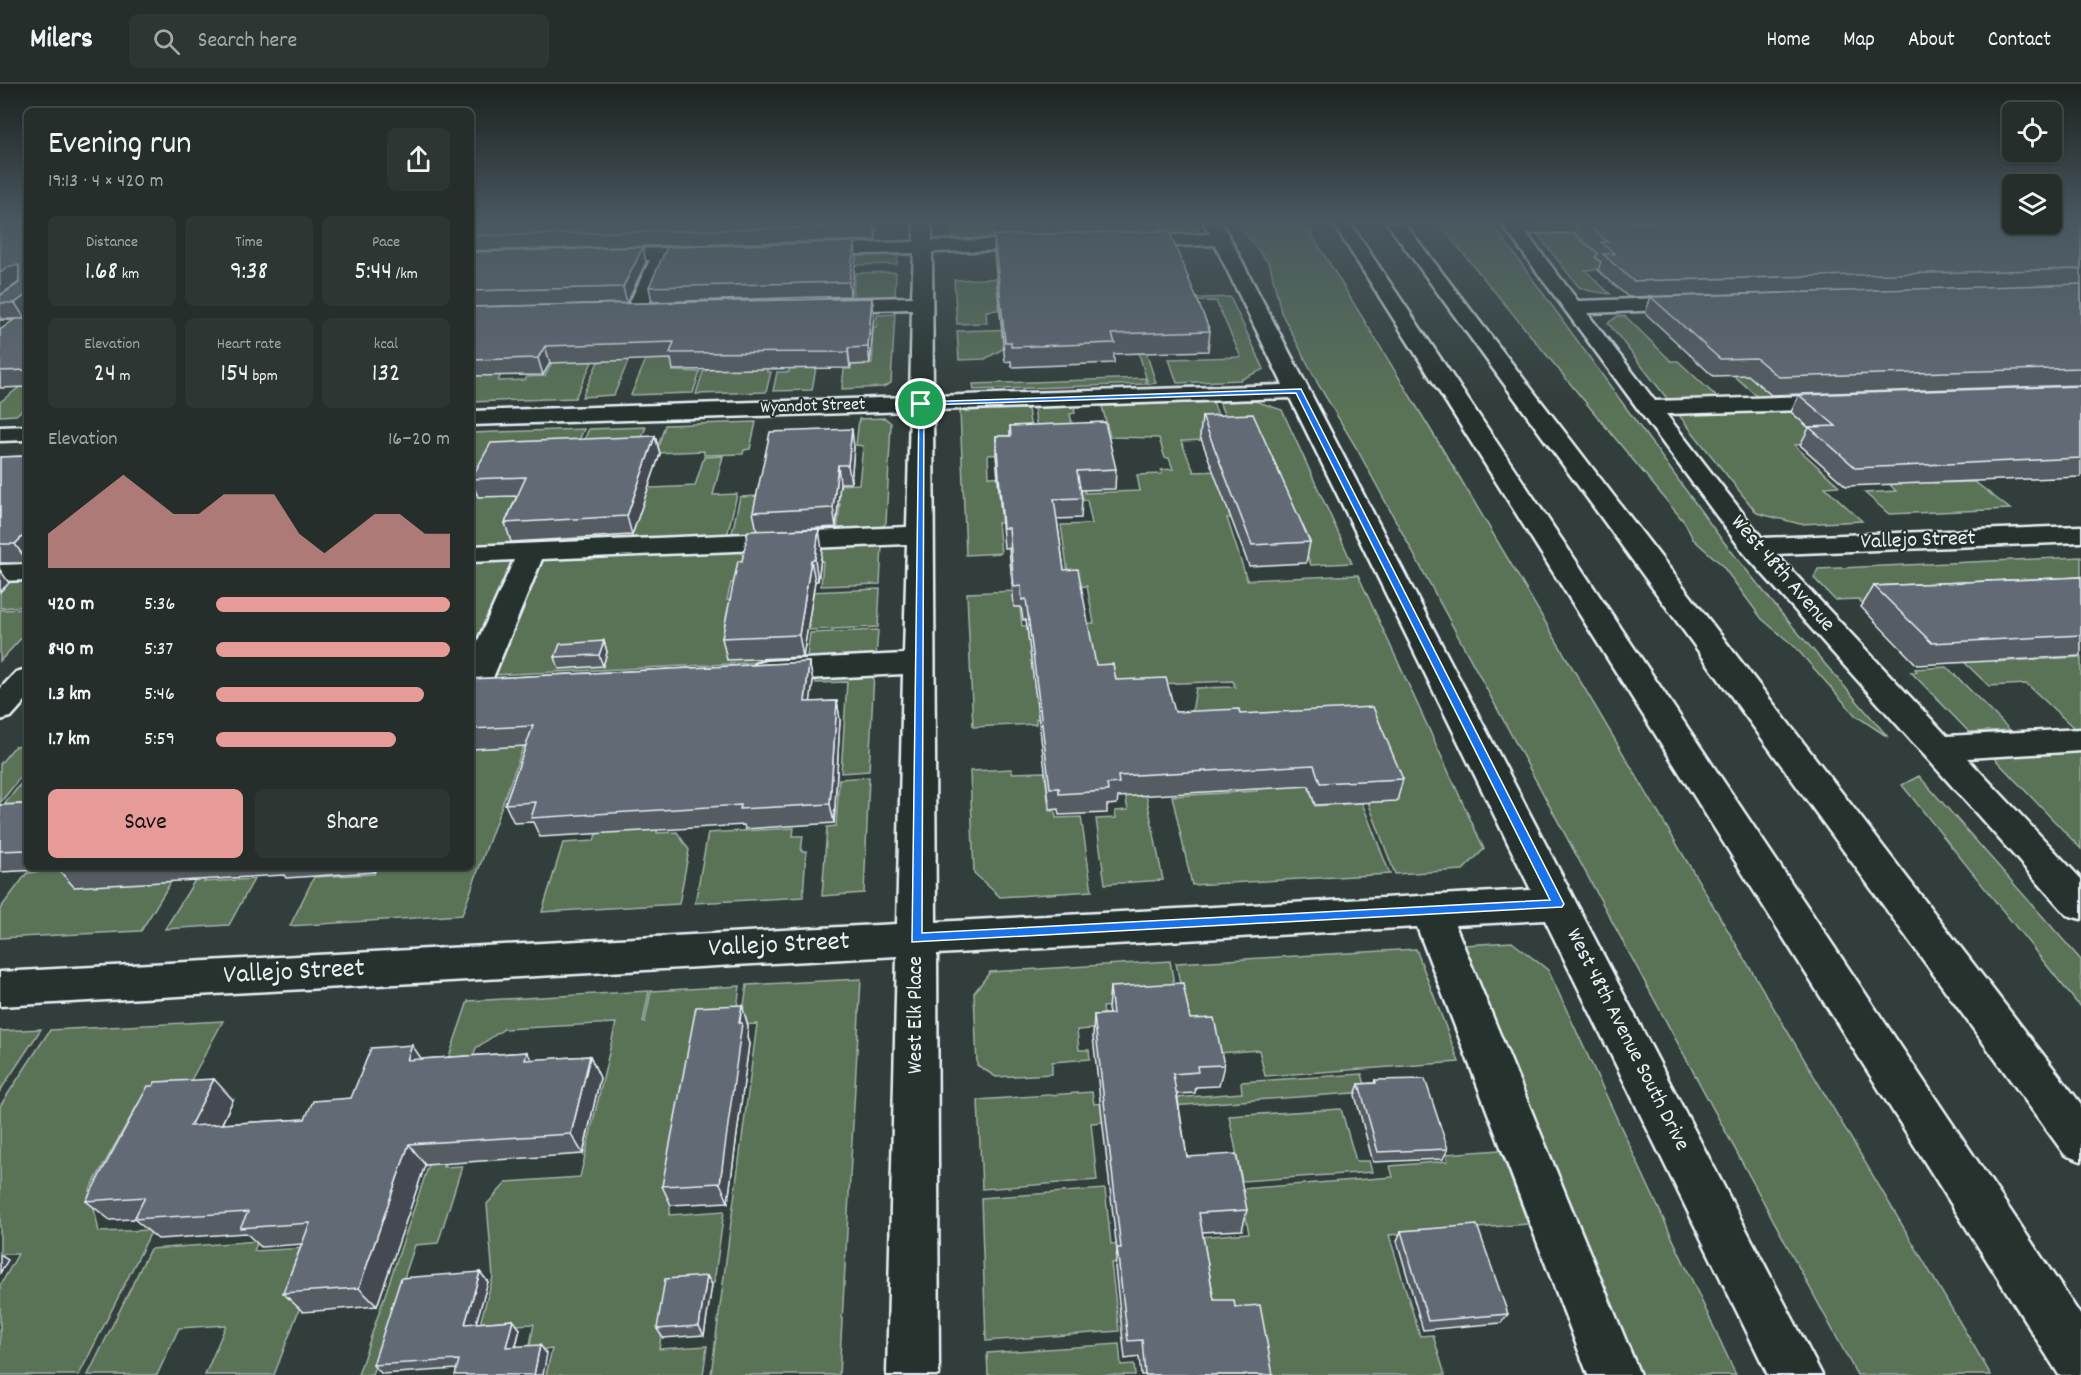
<!DOCTYPE html>
<meta charset="utf-8">
<style>
body{margin:0;font-family:Dekko,sans-serif;background:#2e3634;color:#f1f3f6;height:100vh;display:flex;flex-direction:column;font-size:22px;white-space:nowrap}
*{box-sizing:border-box;margin:0}
p{font-size:20px;color:#a4a8a9}
.icon{flex:none;width:33px;height:33px;fill:none;stroke:currentColor;stroke-width:2;stroke-linecap:round;stroke-linejoin:round}
.map{position:relative;flex:1;overflow:hidden}
.details{position:absolute;left:24px;top:24px;width:450px;height:762px;display:flex;flex-direction:column;background:#262e2c;border-radius:9px;box-shadow:0 2px 4px #0004,0 0 0 2px #424a48}
.details>*{flex:none}
.controls{position:absolute;left:2002px;top:18px;display:grid;gap:12px}
.controls a{display:grid;place-items:center;width:60px;height:60px;border-radius:9px;background:#262e2c;box-shadow:0 2px 4px #0004,0 0 0 2px #424a48;font-size:30px}
.pin{position:absolute;display:grid;place-items:center;width:51px;height:51px;color:#fff;margin:-26px;border:3px solid #fff;border-radius:50%;box-shadow:0 2px 6px #0007}
.round{display:grid;place-items:center;flex:none;width:63px;height:63px;border-radius:9px;background:#2e3634}
.summary{display:flex;align-items:center;justify-content:space-between;height:102px;padding:0 24px}
h1{font-size:33px;font-weight:600;line-height:45px}
.metrics{display:grid;grid-template-columns:repeat(3,1fr);gap:9px;height:102px;padding:6px 24px}
.metrics div{display:grid;align-content:center;border-radius:9px;background:#2e3634;text-align:center}
.metrics b{font-size:26px;font-weight:600}
.metrics small{font-size:16px;font-weight:400}
.metrics p{font-size:16px}
.chart{height:168px;padding:12px 24px}
.chart p{display:flex;justify-content:space-between}
.chart svg{width:100%;height:108px;margin-top:6px;fill:#e69b98;opacity:.7}
.button{display:flex;gap:12px;margin-top:auto;padding:12px 24px}
.button a{flex:1;height:69px;border-radius:9px;background:#e69b98;color:#111;font-size:24px;font-weight:600;line-height:69px;text-align:center}
.button a+a{background:#2e3634;color:#f1f3f6}
ul{padding:0 24px;list-style:none;font-size:20px}
li{display:grid;grid-template-columns:96px 72px 1fr;align-items:center;height:45px}
li i{height:15px;border-radius:8px;background:#e69b98}
header{display:flex;align-items:center;gap:36px;box-sizing:border-box;height:84px;padding:0 30px;background:#262e2c;border-bottom:2px solid #424a48}
header strong{font-size:28px}
nav{display:flex;gap:33px;margin-inline-start:auto;font-size:21px}
.search{width:420px;height:54px;background:#2e3634;display:flex;align-items:center;gap:15px;box-sizing:border-box;padding:0 21px;border-radius:9px;color:#a4a8a9;font-size:22px}
.map>svg:first-child{display:block}
.green{fill:#5a7257;stroke:#a1b2a8;stroke-width:1.5}
.lines{fill:none;stroke-linecap:round;stroke-linejoin:round}
.minor-casing{stroke:#e8f1f8;stroke-width:5}
.highway-casing{stroke:#e8f1f8;stroke-width:5}
.minor{fill:#26332d;fill-rule:evenodd}
.highway{fill:#26332d;fill-rule:evenodd}
.wall{fill:#545b64;stroke:#e8f1f8;stroke-width:1.5}
.shaded-wall{fill:#454a51;stroke:#e8f1f8;stroke-width:1.5}
.building{fill:#626a74;stroke:#e8f1f8;stroke-width:1.5}
.route{fill:#1a73e8;stroke:#fff;stroke-width:1.5;fill-rule:evenodd}
.labels{text-anchor:middle;dominant-baseline:central;stroke-width:4.5;stroke-linejoin:round;paint-order:stroke}
.far-street-label{font-size:18px;fill:#e8f1f8;stroke:#26332d}
.street-label{font-size:22px;fill:#e8f1f8;stroke:#26332d}
.near-street-label{font-size:27px;fill:#e8f1f8;stroke:#26332d}
</style>
<header>
<strong>Milers</strong>
<div class="search"><svg class="icon" aria-label="search" viewBox="0 0 24 24"><circle cx="10" cy="10" r="6"/><path d="M15 15l6 6"/></svg>Search here</div>
<nav><a>Home</a><a>Map</a><a>About</a><a>Contact</a></nav>
</header>
<div class="map">
<svg width="2081" height="1291" viewBox="0 0 2081 1291">
<rect width="100%" height="100%" fill="#323e3b"/>
<filter id="ink" filterUnits="userSpaceOnUse"><feTurbulence type="fractalNoise" baseFrequency=".0167" numOctaves="2"/><feDisplacementMap in="SourceGraphic" scale="12" xChannelSelector="R" yChannelSelector="G"/><feConvolveMatrix kernelMatrix="1 2 1 2 8 2 1 2 1" color-interpolation-filters="sRGB"/></filter>
<g filter="url(#ink)">
<path class="green" d="M952,139l64,2 19,12 -82,8z
M1096,139h99l6,14 -134,3z
M1237,139h68l155,255 531,897h-134l-500,-926 -39,-65 -37,-72 -11,-47z
M1438,139h54l227,313 63,78 106,123 -32,-21 -61,-69 -33,-28 -41,-55 -28,-25 -8,-16z
M1573,149l15,13 38,11h-31l12,12 -22,1 25,24 -20,-3 -11,-4 -42,-53z
M898,167l-1,13 -41,1 -4,-2 -3,-11z
M896,188l-1,27 -43,2 3,-28z
M1008,194l1,7h-11l1,12 125,-13 32,99 -8,1 -11,-37 -99,-44 -40,1v6l-12,1 1,12 -30,1 -3,-44z
M1230,213l34,72 -24,11 -63,3 -8,-24 72,-2 -25,-56 -36,1 -1,-3z
M895,230l-4,69 -8,4 -41,2 2,-20h7v-4l21,-1 1,-15h-4l-11,-21 18,-1 1,-12z
M1618,232h7l46,45h7l41,38 -50,2 -61,-78z
M1073,243l-67,20 -21,12 -26,1 -2,-29z
M656,252l22,19 -5,16 27,1 -7,21 -62,2z
M556,270l36,8 -17,36 -104,4v-24l13,-21 17,18 -3,6 27,-1 2,-3 18,-1z
M614,275h15l-15,36 -32,2 16,-35z
M1719,278l50,13 24,21 -34,2z
M767,284v4h4l-5,20 -70,2 7,-22 4,-2z
M790,284h26l-4,22 -39,1 4,-19h12z
M1145,294l1,6 -172,6 -1,-6z
M21,302h6v20l-11,9 -16,1v-14z
M1255,317l27,9 70,153 -41,2 -20,-49 -64,2 20,62 111,-5 126,274 -21,21 -68,4 -27,-72 31,-2 -30,-72 -79,4 25,74 47,-3 28,71 -198,11 -20,-89 85,-5 -21,-68 -46,2 6,-37 39,-1 -2,-6 -79,3 -27,14 36,182 -58,4 -9,-65 20,-1 -1,-7 13,-1 -13,-69 -15,-26 -64,4v5l-63,3 -6,-134 51,-2 4,35 72,-3 -7,-37 -17,1 -9,-62 31,-1 -5,-24 -47,2 2,19 -44,2 3,30 -35,2 -6,-144 68,-2 4,28 -23,17 -21,1 1,22 79,-3 -30,-37 -4,-29 40,-1 1,6 -5,1 15,79 55,-2 -3,-16 25,-1 -1,-4 12,-1 -4,-11h-4l-6,-20 -49,-1 -8,-31 111,-4 11,29 -21,9 -22,1 13,31 26,-1 12,-38 -13,-31z
M1859,323l75,76 41,-1 35,27 -121,5 -24,-21 31,-2 -6,-6 4,-1 -47,-41 -53,2 45,41 -14,1 37,34 -62,3 -43,-11 -79,-99z
M885,334l6,5 -5,100 -9,9 -40,1 3,-29 -36,2 -4,29 -28,1 3,-17h-17l-3,17 -24,2 9,-41 42,-2 28,-9 49,-2 4,-38 -7,-1 3,-26z
M756,338l-6,27 -6,1 -1,4 -39,1v-4l-48,2 9,-28z
M646,343l-15,39 -54,-10 12,-27z
M584,345l-12,27 -101,10v-33z
M723,372l-10,39 24,-1 -11,46 -255,10v-56l51,-2 113,-11 17,7 43,-2 9,-29z
M882,460l-2,40 -59,2 2,-25h-4l-54,20 -34,2 -4,17 56,-2 2,-5 95,-4 -2,38 -69,3 1,-4h-5l-56,32 58,-2 3,-23 68,-3 -2,27 -405,19v-115z
M2081,473v40l-216,9 -7,-7 -23,1 -21,-22 4,-9z
M27,494v28l-27,2v-29z
M27,525v23l-27,29v-51z
M2081,573v71h-7l-47,-44 -38,2 -27,-26 31,-2 3,4z
M1947,583l63,63 -41,2 -58,-60h6l-2,-3z
M874,588l-5,99 -28,2 6,-91 -31,1v-8z
M545,603l-83,228 -172,11 24,-49 60,-3 3,-7h94v-177z
M27,661v24l-27,34v-39l15,-18z
M2081,668v97l-89,-93z
M1012,685v4l33,-1 4,39h6l1,7 25,-1 11,74 -92,6 -26,-24 -4,-102z
M27,692v46l-27,-12z
M1919,692l162,184v48l-179,-223z
M869,693l-5,116 -42,3 5,-69 9,-1 3,-47z
M612,694l46,49 -1,6 20,-1 12,18 -10,54 -137,8 21,-69 31,-2z
M794,744l-1,8h10l-2,15h5l-3,46 -108,6 13,-70z
M44,783h136l-39,64 -141,7v-29l27,-36 13,-1z
M203,783h9l-8,15 50,-3 -25,46 -64,4z
M1512,858l36,28 188,405h-97l-175,-430z
M1416,865l43,113 -194,14 -6,-26 -41,3 -28,-19 -14,-71z
M1170,877l7,41 -74,5 3,21 -29,2 2,20h10l1,9 -38,3v12l-56,3 -19,-12 -3,-72 16,-21z
M861,895l-22,396h-128l46,-351 -16,1 6,-40z
M740,902l-5,38 -35,2 -31,189 55,-4 -10,72 -45,4 -10,62 48,-3 -4,29h-157l6,-26 -23,1 5,-26 -55,3 14,-50 -6,-73 20,-22 73,-5 36,-154 -112,6 -28,19 -12,36 -25,2 29,-85 181,-10 -6,31h2l6,-31z
M223,937l-40,74 -16,7 -29,2 -48,85 9,43 53,-2 -73,145h-79v-89l18,-32h-18v-148l50,-76z
M41,945l-41,62v-60z
M1362,990l5,18 -196,14 2,11 -82,6 6,57 -115,9 -4,-89 114,-8 2,12 148,-11 -1,-11z
M469,1005l-26,78 19,-1 -24,77 -23,2 -43,130h-14l96,-285z
M1341,1025l15,52h13l3,11 -130,9 -13,-65z
M1500,1066l28,74 -139,11 31,101 13,-1 12,40h-176l-56,-63 -14,-75 50,-4 -9,-44 153,-12 -3,-11 58,-5 -2,-7z
M1105,1105l6,55 83,-6 4,19 -87,6 8,68 -133,10 -5,-143z
M258,1157l-4,10 69,-4 -49,128h-69l21,-50 -47,3 -22,47h-69l62,-126z
M1119,1260l2,21 13,-1 1,11h-147l-1,-22z"/>
<g class="lines">
<g class="minor-casing">
<path id="minor" d="M914,139h18v18l108,-2 6,1 3,4 -3,4 -6,1 -108,3 1,144 350,-11 -68,-140 -88,2 -6,-1 -3,-4 3,-4 6,-1 83,-3 -6,-11h18l600,1152h-54l-223,-455 -90,5 185,450h-52l-171,-448 -480,27 2,421h-52l10,-419 -897,50v-34l897,-48 6,-250 -137,7 -11,-3 -5,-7 5,-7 11,-3 138,-7 3,-110 -365,15 -52,126 -5,7 -14,3v-39l43,-96 -43,2v-16l436,-19 3,-116 -439,14v-14l439,-14 2,-88 -82,2 -7,-2 -3,-4 3,-4 7,-2 82,-2 2,-44 -105,2 -6,-1 -3,-4 3,-4 6,-1 105,-3zM1290,314l241,492 -595,32 -3,-512z
M1501,139h212l-8,5 -179,5 52,68 115,-4 7,2 3,4 -3,4 -7,2 -106,4 68,88 184,-6 8,2 3,5 -3,5 -8,2 -173,5 96,124 319,-12v16l-305,12 171,182 134,-7v22l-114,7 114,121v40l-14,-4 -323,-362z
M710,163l6,2 3,4 -3,4 -47,3 -23,50 -3,4h-14l-3,-4 24,-50 -51,2 -7,-2 -2,-4 2,-4 7,-2z
M0,237h27v12h-27z
M27,342v14l-27,1v-14z
M27,480v16l-27,1v-16z
M27,585v30l-16,18 -11,3v-31l16,-17z"/>
</g>
<g class="highway-casing">
<path id="highway" d="M1333,139h17l731,1093v59h-22z
M1387,139h17l677,881v57l-16,-6z"/>
</g>
<use href="#minor" class="minor"/>
<use href="#highway" class="highway"/>
</g>
<path class="wall" d="M27,139l-2,96h-25v-23l19,-13z
M877,139l-1,17 -405,11v-26z
M991,139h170v8l49,100 -2,20 -94,3v9l-102,4 -1,-6 -6,1 -11,-109v-16h-1z
M1579,139h502v162l-310,10 -23,-20 -35,1 -68,-63 6,-16 318,-9 -341,9 -30,-27 3,-8 -5,-4 2,-5 -23,-19z
M471,168l175,10 -19,41 -156,4z
M856,173l-6,39 -198,6 -3,-15z
M872,214l2,16 -4,50 -20,1v3l-177,2 -2,-11 -121,4 -7,12 -72,1v-69z
M27,235v68l-27,1v-58z
M2081,302v91l-235,9 -46,-41 9,-17 -18,-16 8,-17z
M1202,332l108,126 -4,21 -57,3 -49,-130z
M1010,342l106,43 -1,20 -34,1 1,8 -1,20 -24,1 7,51 32,95 20,15 59,32 65,2 163,65 -6,22 -82,4 -6,-19 -191,11 -1,7 -10,1v8l-48,2 -1,-6 -8,1 -24,-190h-3l-2,-13h-7l-5,-59h-5l-8,-92v-20h14z
M655,352l5,18 -28,81 -121,7 -6,-19 12,-27 -39,1 -7,-18z
M854,363l-3,36h-11l-4,44 -68,4 54,19 -4,31h-3l-12,76 -76,3 -5,-22 20,-77 15,-30 -4,-19z
M27,372v107h-27v-106z
M2081,493v79l-164,9 -56,-58 13,-21z
M604,557l3,11 -4,14 -44,3 -4,-12z
M809,578l4,19 -3,21 27,-1 3,19 -6,103 -89,6 -1,-4 -204,12 -7,-15 -19,1 -9,-19 21,-58 -55,3v-70z
M27,718v65h349l-2,5 -88,6 -2,-3 -210,12 -16,-18 -58,3v-67l25,-1z
M1110,903l80,32 34,46 -5,21 -23,1 -1,6 -18,1 10,63 60,53 -5,20 -40,2 12,68 21,7 38,68h-132l-2,-18 -14,2 -10,-92 2,-16 -24,-214 1,-22 15,-1 -1,-5z
M748,942l-1,11 2,7 -21,158 -57,3 -9,-19z
M527,968l4,8 59,-4 10,22 -17,76 -158,11 -48,141 -74,6 -20,-19 19,-49 -41,3 -15,-14 -88,6 -24,-20 -24,1 -24,-19 147,-101 -11,24 83,-5 46,-21 70,-39z
M1375,996l73,69 -5,10 -70,3 -18,-67 4,-11 15,-1z
M1401,1147l107,83 -7,9 -78,7 -26,-89z
M480,1188l8,10 -12,41 37,-3 7,9 -4,17 31,8 -90,15 -75,5 -9,-9z
M707,1192l5,9 -8,50 -41,3 -6,-9z"/>
<path class="shaded-wall" d="M874,139h3l-1,17 -2,-14z
M855,158l1,15 -6,39 -1,-14z
M643,163l3,15 -19,41 -4,-16z
M19,181v17l-19,13v-22l10,-7z
M27,210v23l-2,2 -10,-16z
M872,214l2,16 -4,50 -2,-17z
M545,262l5,17 -7,12 -5,-17z
M848,264l2,17v3l-2,-16z
M852,345l2,18 -3,36 -3,-18z
M655,352l5,18 -28,81 -5,-19z
M838,381l2,18 -4,44 -3,-19z
M819,445l3,21 -4,31 -3,-22z
M24,451l3,4v22l-12,-17z
M811,476l4,21 -12,76 -4,-22z
M0,486l9,13 -9,9z
M604,557l3,11 -4,14 -4,-11z
M809,578l4,19 -5,40 -3,-19z
M837,617l3,19 -6,103 -4,-19z
M370,783h6l-2,5z
M742,921l6,21 -1,12 2,6 -21,158 -8,-19z
M412,961l15,22 -20,-7z
M527,968l12,22 -14,-14z
M590,972l10,22 -17,76 -12,-20z
M214,995l19,21 -22,46 -21,-20z
M409,1060l16,21 -48,141 -18,-18z
M0,1171l8,5 -8,13z
M480,1188l8,10 -15,51 -8,-9z
M707,1192l5,9 -8,50 -5,-9z
M513,1236l7,9 -7,27 -7,-9z
M540,1261l7,9 -4,21h-9z"/>
<path class="building" d="M0,139h27v71l-12,9h-15v-7l19,-13v-18l-9,1 -10,7z
M472,139h402v3l-403,10v-11z
M1586,139h495v46l-448,12 -30,-27h12l-14,-12h7z
M1169,147l41,100 -98,3 3,9 -104,4v-5h-6l-11,-107z
M855,158l-6,40 -200,5 18,-40z
M643,163l-20,40 -152,4v-39z
M2081,200v84l-302,9 -23,-19 -36,1 -69,-62z
M872,214l-4,49 -20,1v4l-178,1 4,-11 -129,4 -7,12 -67,2v-53z
M15,235h12v51l-27,1v-41z
M2081,302v72l-225,10 -47,-41 27,-1 -37,-31z
M1253,330l57,128 -58,3 -50,-129z
M1105,338l11,47 -39,2 5,27 -28,1 10,71 14,-1 18,96 17,-1 3,16 50,-2 9,34 64,-3 1,5 133,-7 30,72 -83,4 -6,-18 -196,11 1,7 -12,1 1,7 -49,3v-6h-9l-24,-189 -4,1 -1,-14 -7,1 -5,-59h-6l-7,-92h15l-1,-10z
M852,345l-4,36h-10l-5,43 -80,4 17,-80z
M655,352l-28,80 -122,7 21,-46 -55,2 20,-36z
M27,372v79h-3l-9,9h-15v-87z
M819,445l-4,30 -4,1 -12,75 -77,3 16,-77h4l6,-30z
M2081,493v58l-149,8 -58,-57z
M604,557l-5,14 -44,2 5,-13z
M809,578l-4,40 32,-1 -7,103 -90,5 1,-4 -210,13 5,-16 -31,2 28,-78 -62,3v-50z
M27,718v48l-27,1v-46l25,-1z
M1183,899l7,36 24,-1 10,47 -27,1 1,6 -25,2 14,83 49,-3 11,56 -48,3 15,87h20l1,7 25,-2 13,70h-128l-3,-35 -14,1 -11,-93h4l-27,-233 19,-1 -3,-27z
M742,921l-3,18h3l-22,160 -58,3 34,-179z
M412,961l-5,15 120,-8 -2,8 65,-4 -19,78 -162,10 -50,144 -76,5 27,-70 -70,5 8,-16 -114,7 11,-22 -59,4 62,-115h5l2,-4 59,-3 -24,47 115,-7 8,-18 38,-3 20,-50z
M1425,995l23,70 -70,3 -19,-68 17,-1 -1,-3z
M1477,1141l31,89 -80,7 -27,-90z
M480,1188l-15,52 48,-4 -7,27 34,-2 -6,30h-79l4,-15 -86,5 28,-87z
M707,1192l-8,50 -42,3 8,-50z"/>
</g>
<linearGradient id="sky" x2="0" y2="1"><stop stop-color="#1c2220"/><stop offset="0.43" stop-color="#495860"/><stop offset="1" stop-color="#495860" stop-opacity="0"/></linearGradient>
<rect width="2081" height="320" fill="url(#sky)"/>
<path class="route" d="M1301,305l263,515 -2,3 -650,35 7,-540zM1296,309l254,507 -628,33 2,-528z"/>
<g class="labels">
<g class="far-street-label">
<text transform="translate(813 323) rotate(-2)">Wyandot Street</text>
</g>
<g class="street-label">
<text transform="translate(1918 457) rotate(-2)">Vallejo Street</text>
<text transform="translate(1782 490) rotate(49)">West 48th Avenue</text>
<text transform="translate(916 931) rotate(-90)">West Elk Place</text>
<text transform="translate(1627 956) rotate(63)">West 48th Avenue South Drive</text>
</g>
<g class="near-street-label">
<text transform="translate(779 862) rotate(-3)">Vallejo Street</text>
<text transform="translate(294 889) rotate(-3)">Vallejo Street</text>
</g>
</g>
</svg>
<div class="controls">
<a><svg class="icon" aria-label="locate" viewBox="0 0 24 24"><circle cx="12" cy="12" r="6"/><path d="M12 2v4M12 18v4M2 12h4M18 12h4"/></svg></a>
<a><svg class="icon" aria-label="layers" viewBox="0 0 24 24"><path d="M12 4l9 5-9 5-9-5zM3 14l9 5 9-5"/></svg></a>
</div>
<div class="pin" style="left:921px;top:320px;background:#1e9e55"><svg class="icon" aria-label="arrive" viewBox="0 0 24 24"><path d="M6 21V4h12l-3 4 3 4H6"/></svg></div>
<section class="details">
<div class="summary"><div><h1>Evening run</h1><p>19:13 · 4 × 420 m</p></div><a class="round"><svg class="icon" aria-label="share" viewBox="0 0 24 24"><path d="M12 15V3M7 8l5-5 5 5M5 13v7h14v-7"/></svg></a></div>
<div class="metrics">
<div><p>Distance</p><b>1.68<small> km</small></b></div>
<div><p>Time</p><b>9:38</b></div>
<div><p>Pace</p><b>5:44<small> /km</small></b></div>
</div>
<div class="metrics">
<div><p>Elevation</p><b>24<small> m</small></b></div>
<div><p>Heart rate</p><b>154<small> bpm</small></b></div>
<div><p>kcal</p><b>132</b></div>
</div>
<div class="chart"><p><span>Elevation</span>16–20 m</p>
<svg viewBox="0 0 160 44" preserveAspectRatio="none"><path d="M0 44V30L10 22L20 14L30 6L40 14L50 22L60 22L70 14L80 14L90 14L100 30L110 38L120 30L130 22L140 22L150 30L160 30V44z"/></svg>
</div>
<ul>
<li><b>420 m</b>5:36<i style="width:100%"></i></li>
<li><b>840 m</b>5:37<i style="width:100%"></i></li>
<li><b>1.3 km</b>5:46<i style="width:89%"></i></li>
<li><b>1.7 km</b>5:59<i style="width:77%"></i></li>
</ul>
<div class="button"><a>Save</a><a>Share</a></div>
</section>
</div>
